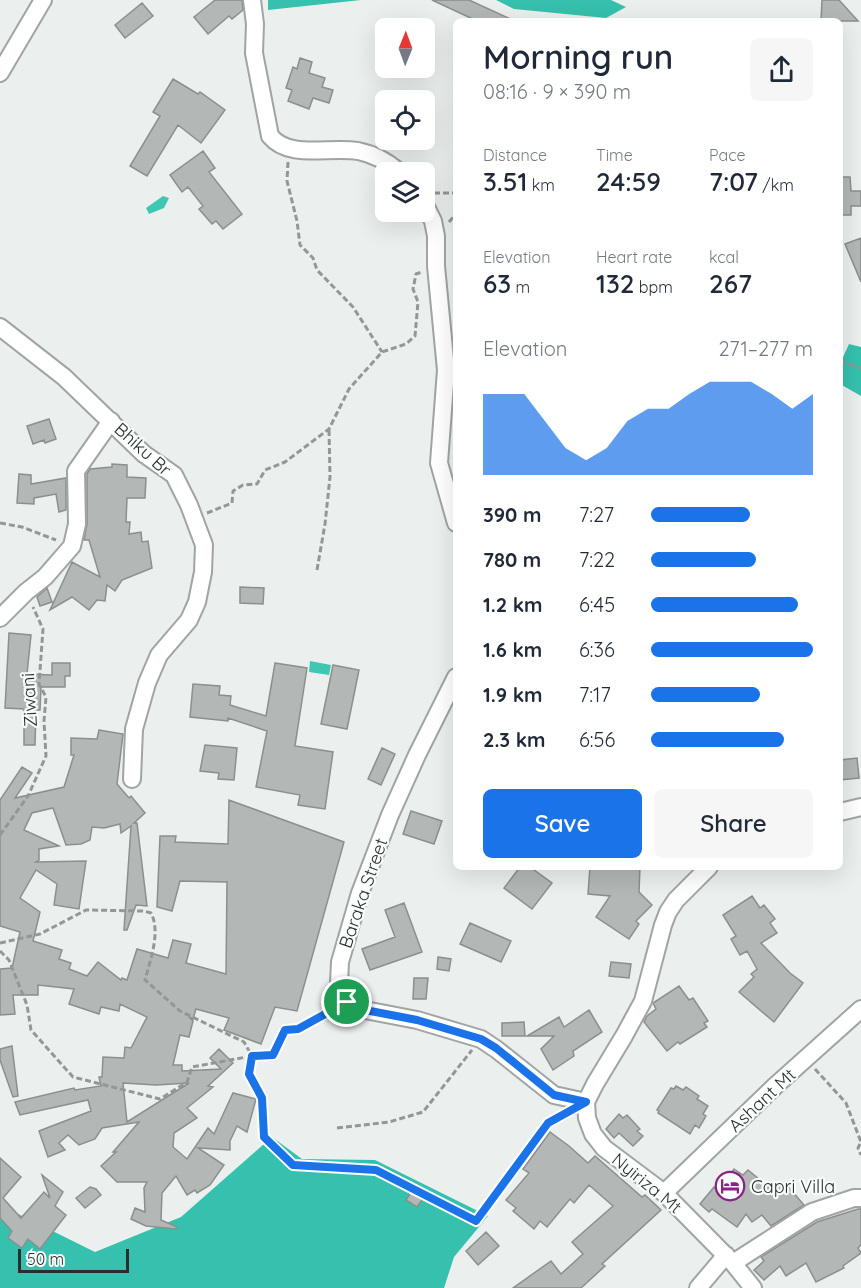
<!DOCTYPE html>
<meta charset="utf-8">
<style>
body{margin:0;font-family:Quicksand,sans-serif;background:#f6f6f7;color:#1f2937;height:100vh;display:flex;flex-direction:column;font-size:22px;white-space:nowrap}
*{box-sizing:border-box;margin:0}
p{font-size:20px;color:#747a83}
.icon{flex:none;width:33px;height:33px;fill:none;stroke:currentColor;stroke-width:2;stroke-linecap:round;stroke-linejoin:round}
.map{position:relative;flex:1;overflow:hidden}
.panel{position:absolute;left:453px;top:18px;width:390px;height:852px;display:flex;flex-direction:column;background:#fff;border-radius:9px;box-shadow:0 6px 24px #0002}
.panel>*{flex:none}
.needle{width:39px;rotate:1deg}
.controls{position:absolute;left:375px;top:18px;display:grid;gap:12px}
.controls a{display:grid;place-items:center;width:60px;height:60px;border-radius:9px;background:#fff;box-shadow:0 6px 24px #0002;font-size:30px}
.scale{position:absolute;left:18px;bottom:15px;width:111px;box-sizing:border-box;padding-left:6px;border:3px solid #2c2e2d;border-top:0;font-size:16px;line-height:21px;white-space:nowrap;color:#2c2e2d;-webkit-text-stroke:4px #f9fdfc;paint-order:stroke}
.pin{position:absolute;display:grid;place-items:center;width:51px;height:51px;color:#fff;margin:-26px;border:3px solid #fff;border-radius:50%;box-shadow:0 2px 6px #0007}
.round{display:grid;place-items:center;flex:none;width:63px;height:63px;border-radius:9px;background:#f6f6f7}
.summary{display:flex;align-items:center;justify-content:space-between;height:102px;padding:0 30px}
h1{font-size:33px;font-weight:600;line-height:45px}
.figures{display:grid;grid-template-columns:repeat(3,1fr);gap:9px;height:102px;padding:6px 30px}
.figures div{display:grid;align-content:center}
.figures b{font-size:26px;font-weight:600}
.figures small{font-size:16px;font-weight:400}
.figures p{font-size:16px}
.chart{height:168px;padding:12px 30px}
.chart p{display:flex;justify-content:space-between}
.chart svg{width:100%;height:108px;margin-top:6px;fill:#1a73e8;opacity:.7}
.primary-button{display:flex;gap:12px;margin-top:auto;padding:12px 30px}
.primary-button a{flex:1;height:69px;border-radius:9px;background:#1a73e8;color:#fff;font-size:24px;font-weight:600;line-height:69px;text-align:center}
.primary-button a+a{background:#f6f6f7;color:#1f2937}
ul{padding:0 30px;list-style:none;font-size:20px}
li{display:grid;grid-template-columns:96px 72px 1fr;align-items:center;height:45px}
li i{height:15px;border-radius:8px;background:#1a73e8}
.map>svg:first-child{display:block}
.forest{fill:#35c1ad}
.water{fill:#3ec7b3}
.building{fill:#b3b7b6;stroke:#8b8f8e;stroke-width:1.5;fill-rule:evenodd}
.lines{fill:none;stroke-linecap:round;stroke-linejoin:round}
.minor-casing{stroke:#a0a4a3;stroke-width:20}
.path{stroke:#949796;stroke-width:3;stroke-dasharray:6 3;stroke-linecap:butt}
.minor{stroke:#fff;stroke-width:16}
.route-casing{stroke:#fff;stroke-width:12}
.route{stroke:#1a73e8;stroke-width:8}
.labels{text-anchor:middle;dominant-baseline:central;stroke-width:4.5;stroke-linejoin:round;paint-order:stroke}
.street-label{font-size:18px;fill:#2c2e2d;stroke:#f9fdfc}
.poi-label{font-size:18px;fill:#2c2e2d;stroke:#f9fdfc;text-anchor:start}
</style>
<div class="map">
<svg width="861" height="1288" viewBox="0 0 861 1288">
<rect width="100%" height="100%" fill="#ebf0ef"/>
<path class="forest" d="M268,0h93l-93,10z
M496,0h115l15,7 -20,11 -92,-9z
M849,344l12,3v49l-21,-12v-20z
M272,1137l30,22 73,1 113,56 -34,41 -10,31h-444v-83l95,47 86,-35z"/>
<path class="water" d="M163,196l6,2 -5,10 -15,6 -3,-6z
M310,661l21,4 -2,10 -20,-3z"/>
<path class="building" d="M215,0h27l1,10 -11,9 -3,-3 -21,18 -14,-17z
M432,0h37l46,21h-38z
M822,0h17l19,21h-37z
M142,3l11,13 -28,22 -10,-13z
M300,58l12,4 -3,11 16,5 -3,9 11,3 -4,13 -16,-5 -4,11 -21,-8 4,-11 -6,-2 7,-21 4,2z
M173,79l25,15 2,-2 25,18 -24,33 -23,-18 -31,51 -17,-10 30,-50 -7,-4z
M203,151l12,17 -6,4 33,42 -19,15 -7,-8 -4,3 -13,-15 4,-3 -15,-19 -6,5 -12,-17z
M840,177h10l1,14h10v15h-10v9h-11z
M861,238v44l-16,-38z
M49,419l7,20 -11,4 -1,-3 -11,4 -6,-18z
M112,464l15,1v12l19,1 -1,20h-18l-1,24h4l-1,12 12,-2 1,10 6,-1 4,27 -30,12 -7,11 -8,-6 -2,16 -8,-1 -8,10 -17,-13 -22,13 22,-48 28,15 -11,-37h-5l3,-16v-50l3,-5 22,-2z
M19,474l12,1v9l35,-6v32l-7,2 -3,-18 -22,4v6l-17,-1z
M240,587l24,1 -1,16 -23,-1z
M47,588l5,14 -12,4 -3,-9z
M9,633l22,2 -4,39 25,1v-12h18v13h-5v11h-24l-1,23h-4l-1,35h-11v-36l-19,-1z
M275,663l32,5 -12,78 38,6 -8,57 -27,-4 2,-10 -44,-8 11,-56 -39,-13v3l-38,-4 3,-33 27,2 -1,9 12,1 -1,9 36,11z
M333,665l26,5 -12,59 -26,-5z
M99,730l24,4 -6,50 12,14 2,-2 14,17 -11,10h3l10,83 -11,-1 -9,25h-3l7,-104 -10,7 -1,-9 -16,4 -12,-1 -2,13 -9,4 -15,1 -13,-37 -21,5 -8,17 35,16 -20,3v11l-3,2 50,-1 -7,48 -25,-4 3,-21 -21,-14 -16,28 20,14 -7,29 29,9 -3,9 12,4 -2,6 18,7 11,-14 23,18 1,-2 5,2 10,-31 31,9 5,-18 18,4 -5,19 40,11 1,-92 -47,-1 -8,30 -15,-4 3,-71h16l-1,6 53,2 1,-44 115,42 -47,169 -22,-4 -14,37 -37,-14 5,-12 -33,-9 -3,10 -4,-2 4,4 -4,16 -9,-2 -7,30h9v6l39,-2 -11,-11 9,-9 14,14 -25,23 5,1 -26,21 10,10 -23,15 -1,14 14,12 21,-31 6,6 19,-41 23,6 -9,33 -10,-6 -7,15v9l-32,-2 26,17 -14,20 -13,8 -2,-3 -8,5 -11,-19 -14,17 -1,27 16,7 -1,2 -30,-3 -15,-7 4,-11 10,4 -1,-24 3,-6h-30l-16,-16 15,-14h-3l26,-30 -37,6 -7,11 -16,6 -11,-10 -9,8 6,7 -17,7 -9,-26 52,-20 -3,-11 -68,15 -5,-13 59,-14 1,2 26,-4 -2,-9h3l1,-20 21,1 1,-11 6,1 16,-31 -27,-13 -1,7 -18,-4 -2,7 -30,-10 5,-15 -36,-4v10h-25l2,19 -15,1v-46l12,-1 8,-36 -20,-6v-126l22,-33 10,6 -17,25 49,-11 10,-32h-3v-17l26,1zM123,1083l33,2 33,-2 -62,39z
M205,745l32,3 -3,32 -16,-1 1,-6 -19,-2z
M382,748l13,6 -14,31 -13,-6z
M857,758l2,20 -19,2v-20z
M411,811l31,10 -8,23 -31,-10z
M520,867h10l22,16 -20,26 -28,-21z
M590,867h50l-1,25 13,13 -16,16 3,3 -10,15 -33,-22 14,-21 -22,-2z
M752,896l8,12 4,-3 11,14 -5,4 7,10 -16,10 29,30 13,10 -29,39 -35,-30 15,-15 -3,-3 6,-5 -10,-18 -7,4 -9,-16 5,-3 -13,-21z
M404,903l18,49 -52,18 -8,-21 33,-12 -10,-27z
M470,923l41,18 -10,21 -41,-18z
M438,957l13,2 -2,12 -12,-2z
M611,962l20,2 -2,14 -20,-2z
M414,978h14l-2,21h-13z
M679,986l10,14 4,-2 15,23 -4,2 3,4 -27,17 -2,-2 -11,9 -23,-29 3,-6 9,-7 -3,-6z
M589,1010l13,22 -29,19 1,5 -21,14 -12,-21 13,-13h-27l32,-19 5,10z
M524,1022l1,14h-23v-13z
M12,1046l6,50 -5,1 -13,-37v-11z
M676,1086l7,4 3,-3 13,9 -2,3 11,7 -5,8 3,2 -7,12 -4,-3 -5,9 -32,-21 1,-2 -2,-1 14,-22 3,1z
M619,1114l4,4 4,-3 13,14 -3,2 6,5 -10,10 -14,-13 -5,5 -8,-9z
M550,1132l19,14 19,17 7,-7 47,41 3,-2 16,15 -59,54 3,2 -24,22h-68l38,-27 10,13 22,-20 -11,-12 41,-36 -24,-21 -15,18 -4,-4 -23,28 -7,-6 -6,8 -21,-18 3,-3 -10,-8 23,-27 -6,-4z
M0,1158l21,19 -18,21 18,20 23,-26 6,6 -8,-23 21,17 -8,14 11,9 -26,34 -12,-10 -6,9 -14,-10 4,-7 -12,-13z
M734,1169l9,6 5,-5 24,20 10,-7 3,4 2,-2 17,20 -33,21 -9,-11 -10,7 -6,-8 -9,13 -25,-18 -3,3 -9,-8 14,-17 5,4z
M90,1187l6,2 5,6 -16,13 -9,-10z
M415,1187l11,7 -9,13 -11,-7z
M858,1209h3v36l-3,3 3,5 -18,13 1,2 -28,14 -10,-19 -20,13 -6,-10 -16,14 -10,-10 10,-9 -3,-4 56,-35z
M486,1232l13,14 -21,19 -12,-14z"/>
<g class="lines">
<g class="minor-casing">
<path id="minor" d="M252,0l3,24 -1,29 16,83c20,24 59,10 88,15 15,3 30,11 41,21
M0,73l43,-73
M424,203l9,18 3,15v30l10,104 -7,93 17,60
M0,327l64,50 80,77 30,21 15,30 15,40 -1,27 -6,30 -8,18 -30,35 -12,28 -13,46 -2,50
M0,618l26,-26 19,-15 27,-31 5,-22 -1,-53 35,-50
M456,677l-39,78 -27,60 -30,78 -20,69 -1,21 3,10 5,9 18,8 52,10 64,19 15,10 58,46 32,7
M840,812l21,-5
M709,867l-33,33 -8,12 -5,13 -20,76 -19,35 -29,48 -9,18 1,16 6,16 11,14 60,45 69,70 20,25
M664,1193l110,-106 87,-78
M733,1263l79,-51 42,-14h7
M698,1288l28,-33"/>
</g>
<path class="path" d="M288,162l-1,19 10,40 3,24 13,13 4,12 36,37 29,45
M434,193h22
M449,222l7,-8
M840,361l21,7
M207,513l25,-10 1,-12 10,-6 14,-1 8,-14 20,-8 44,-33 20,-40 33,-37 24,-8 9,-8 3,-34 -5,-13 3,-15 6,-2
M0,523l22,4 34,13
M317,570l8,-46 5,-47 -1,-48
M0,835l28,-39 18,-40 -2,-35 2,-24 -7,-13 4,-55 -10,-22
M0,943l40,-9 46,-24 58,1 7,2c10,19 -1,48 -6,67l35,31 64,31 8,14
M0,951l9,9 18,45 4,25 42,47 87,22 27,-17 5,-15 60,-11 21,-1 12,-25 13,-1 37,-21
M252,1056l-3,18 13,24 2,39 29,28 83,5 100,50 72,-97 19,-10
M815,1069l31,34 15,39 -3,6 3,7
M337,1128l52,-6 34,-10 49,-62"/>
<use href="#minor" class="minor"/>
</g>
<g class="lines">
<g class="route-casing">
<path id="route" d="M347,1002l18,8 52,10 64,19 15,9 58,47 32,7 -38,21 -72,98 -100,-51 -83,-5 -29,-28 -2,-39 -13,-24 3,-18 21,-1 12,-25 13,-1z"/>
</g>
<use href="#route" class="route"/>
</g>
<defs>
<g id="hotel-ring" transform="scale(1.5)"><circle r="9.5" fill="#f9fdfc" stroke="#8d2286" stroke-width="1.5"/><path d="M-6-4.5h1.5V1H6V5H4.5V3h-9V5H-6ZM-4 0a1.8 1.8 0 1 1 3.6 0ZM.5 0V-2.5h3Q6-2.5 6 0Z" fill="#8d2286"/></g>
</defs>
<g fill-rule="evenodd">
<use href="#hotel-ring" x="730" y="1186"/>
</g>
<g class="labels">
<g class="street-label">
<text transform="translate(143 449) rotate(42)">Bhiku Br</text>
<text transform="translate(29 700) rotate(-93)">Ziwani</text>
<text transform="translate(363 893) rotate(-71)">Baraka Street</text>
<text transform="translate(762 1100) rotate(-43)">Ashant Mt</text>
<text transform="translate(647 1183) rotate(39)">Nyiriza Mt</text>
</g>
<g class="poi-label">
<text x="751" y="1186">Capri Villa</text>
</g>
</g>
</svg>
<div class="controls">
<a><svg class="needle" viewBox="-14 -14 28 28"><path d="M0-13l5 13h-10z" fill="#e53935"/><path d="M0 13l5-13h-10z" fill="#747a83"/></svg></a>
<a><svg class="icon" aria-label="locate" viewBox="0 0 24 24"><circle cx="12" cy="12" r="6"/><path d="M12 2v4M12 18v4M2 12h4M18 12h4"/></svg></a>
<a><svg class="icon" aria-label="layers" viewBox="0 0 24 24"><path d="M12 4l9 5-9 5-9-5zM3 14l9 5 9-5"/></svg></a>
</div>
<div class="scale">50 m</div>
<div class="pin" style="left:347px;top:1002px;background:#1e9e55"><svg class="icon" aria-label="arrive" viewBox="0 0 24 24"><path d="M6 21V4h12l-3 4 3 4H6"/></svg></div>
<section class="panel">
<div class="summary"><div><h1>Morning run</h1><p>08:16 · 9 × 390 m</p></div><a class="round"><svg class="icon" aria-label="share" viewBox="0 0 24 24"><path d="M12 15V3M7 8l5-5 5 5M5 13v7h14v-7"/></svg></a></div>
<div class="figures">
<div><p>Distance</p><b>3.51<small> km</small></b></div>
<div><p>Time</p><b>24:59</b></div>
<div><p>Pace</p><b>7:07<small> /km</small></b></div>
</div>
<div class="figures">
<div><p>Elevation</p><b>63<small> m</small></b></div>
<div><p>Heart rate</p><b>132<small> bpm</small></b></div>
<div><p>kcal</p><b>267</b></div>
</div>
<div class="chart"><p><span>Elevation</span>271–277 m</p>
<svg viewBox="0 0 160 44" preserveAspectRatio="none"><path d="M0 44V11L10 11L20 11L30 22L40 33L50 38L60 33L70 22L80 17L90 17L100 11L110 6L120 6L130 6L140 11L150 17L160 11V44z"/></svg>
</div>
<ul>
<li><b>390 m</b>7:27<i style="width:61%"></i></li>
<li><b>780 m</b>7:22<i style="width:65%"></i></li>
<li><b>1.2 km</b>6:45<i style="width:91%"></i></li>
<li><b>1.6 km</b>6:36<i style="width:100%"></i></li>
<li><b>1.9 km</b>7:17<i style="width:67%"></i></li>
<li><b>2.3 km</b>6:56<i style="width:82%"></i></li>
</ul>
<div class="primary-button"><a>Save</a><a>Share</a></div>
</section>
</div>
